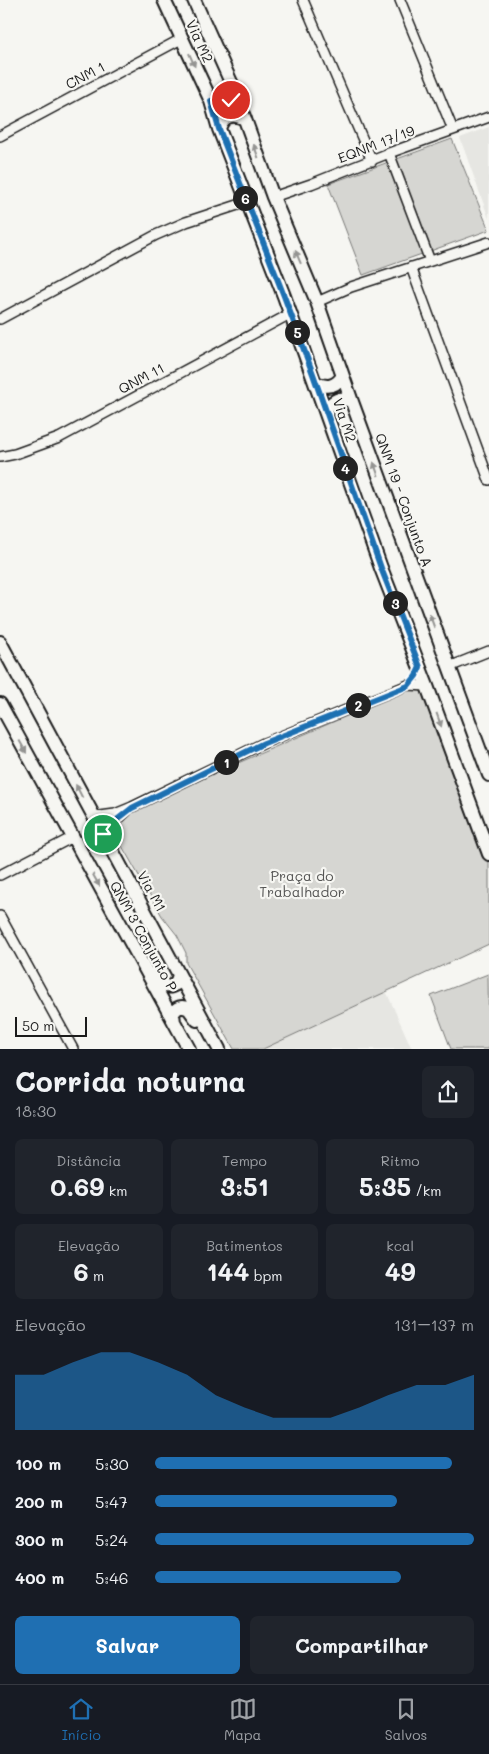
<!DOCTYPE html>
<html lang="pt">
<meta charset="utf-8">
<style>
body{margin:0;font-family:Mali,sans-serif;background:#20242c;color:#f1f3f6;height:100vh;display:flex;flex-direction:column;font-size:19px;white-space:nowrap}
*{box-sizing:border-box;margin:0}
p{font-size:16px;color:#9ea1a6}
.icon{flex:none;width:28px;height:28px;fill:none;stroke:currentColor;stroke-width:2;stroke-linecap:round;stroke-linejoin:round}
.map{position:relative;height:1049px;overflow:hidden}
.sheet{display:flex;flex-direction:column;background:#171b24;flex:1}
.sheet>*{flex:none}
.scale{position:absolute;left:15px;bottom:12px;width:72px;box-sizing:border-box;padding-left:5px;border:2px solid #1c1c1c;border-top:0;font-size:14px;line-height:18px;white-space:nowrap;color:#1c1c1c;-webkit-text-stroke:4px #f6f6f2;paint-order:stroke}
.pin{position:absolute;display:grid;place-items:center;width:42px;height:42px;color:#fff;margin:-21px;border:2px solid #fff;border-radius:50%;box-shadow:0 1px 5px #0007}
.km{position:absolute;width:25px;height:25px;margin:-12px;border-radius:50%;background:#222;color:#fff;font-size:14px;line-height:25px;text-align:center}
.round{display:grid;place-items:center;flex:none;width:52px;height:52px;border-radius:8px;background:#20242c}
.summary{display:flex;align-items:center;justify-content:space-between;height:85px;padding:0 15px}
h1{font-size:28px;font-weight:800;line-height:38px}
.stats{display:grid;grid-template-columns:repeat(3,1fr);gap:8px;height:85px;padding:5px 15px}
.stats div{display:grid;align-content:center;border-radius:8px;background:#20242c;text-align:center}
.stats b{font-size:25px;font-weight:800}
.stats small{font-size:14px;font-weight:400}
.stats p{font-size:14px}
.chart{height:140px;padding:10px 15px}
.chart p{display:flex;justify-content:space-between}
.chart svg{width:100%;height:90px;margin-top:5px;fill:#1f6fb2;opacity:.7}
.primary-button{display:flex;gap:10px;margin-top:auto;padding:10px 15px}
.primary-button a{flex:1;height:58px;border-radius:8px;background:#1f6fb2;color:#fff;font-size:20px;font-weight:800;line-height:58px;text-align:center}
.primary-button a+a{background:#20242c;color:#f1f3f6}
ul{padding:0 15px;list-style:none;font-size:16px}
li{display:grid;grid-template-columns:80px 60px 1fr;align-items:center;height:38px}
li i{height:12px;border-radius:6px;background:#1f6fb2}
.tab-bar{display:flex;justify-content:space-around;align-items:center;height:70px;border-top:1px solid #363941;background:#171b24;font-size:14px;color:#9ea1a6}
.tab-bar a{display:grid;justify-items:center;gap:2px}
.tab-bar .selected{color:#1f6fb2}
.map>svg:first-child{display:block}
.built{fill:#e6e6e2}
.green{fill:#d6d6d2;stroke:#797977}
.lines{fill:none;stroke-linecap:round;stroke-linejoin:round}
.minor-casing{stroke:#1c1c1c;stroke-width:12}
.secondary-casing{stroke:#1c1c1c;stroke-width:16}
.minor{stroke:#f6f6f2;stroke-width:9}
.secondary{stroke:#f6f6f2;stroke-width:12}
.oneway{fill:#949492}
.route-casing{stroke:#fff;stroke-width:10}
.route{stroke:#1f6fb2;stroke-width:6}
.labels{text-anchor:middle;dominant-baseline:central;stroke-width:4.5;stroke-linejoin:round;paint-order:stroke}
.street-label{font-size:14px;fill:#1c1c1c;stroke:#f6f6f2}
.park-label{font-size:14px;fill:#545453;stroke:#f6f6f2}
</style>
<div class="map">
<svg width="489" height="1049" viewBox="0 0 489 1049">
<rect width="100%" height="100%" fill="#f6f6f2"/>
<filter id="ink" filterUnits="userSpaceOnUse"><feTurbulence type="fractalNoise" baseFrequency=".02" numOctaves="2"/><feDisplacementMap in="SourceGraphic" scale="10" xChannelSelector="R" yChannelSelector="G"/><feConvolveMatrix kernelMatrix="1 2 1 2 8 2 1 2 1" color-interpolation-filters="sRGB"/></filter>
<g filter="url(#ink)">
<path class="built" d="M489,127v92l-29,-81z
M386,991l26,58h-149z"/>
<path class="green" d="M452,139l37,91 -126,45 -35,-91z
M416,686l6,1 67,171v86l-226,105h-29l-48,-86v-10l-9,-18 -15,-19 -44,-77c-2,-7 -3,-14 3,-20l64,-33z
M488,974l1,75h-38l-20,-53z"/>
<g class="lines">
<g class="minor-casing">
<path id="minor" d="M303,0l69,161
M400,0l53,130
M0,136l183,-98
M389,153l41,108
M273,197l38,-13 78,-31 100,-36
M411,267l78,213
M317,302l34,-15 138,-45
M0,319l156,-84 30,-13 61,-20
M0,457l15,-3 44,-16 231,-124
M449,667l40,-16
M93,817l22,-3 17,-7 132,-64 144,-58 19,1
M103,834l23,-22
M0,875l73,-38
M0,916l73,133"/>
</g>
<g class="secondary-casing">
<path id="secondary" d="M164,0l47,101 8,28 65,167 97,272 46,118 62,168
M194,0l40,89 39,108 44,105 35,100 137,373
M211,101l7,2 13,-4 3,-10
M219,129c4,-14 14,-16 26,-10
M316,383c11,5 19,4 26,-6
M325,411c7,-11 16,-16 27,-9
M0,642l219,407
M0,704l189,345
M155,973c5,9 9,18 21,11l3,-9
M174,1022l-1,-8c3,-7 9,-9 16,-5l8,11"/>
</g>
<use href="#minor" class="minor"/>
<use href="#secondary" class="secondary"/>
</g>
<defs><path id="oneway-solid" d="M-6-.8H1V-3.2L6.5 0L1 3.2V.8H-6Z" transform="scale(1.25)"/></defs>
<g class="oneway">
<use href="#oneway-solid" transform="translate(192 60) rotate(66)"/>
<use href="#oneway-solid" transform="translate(256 151) rotate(-109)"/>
<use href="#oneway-solid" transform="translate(298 257) rotate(-113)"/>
<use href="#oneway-solid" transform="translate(376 469) rotate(-110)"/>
<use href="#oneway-solid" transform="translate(432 621) rotate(-110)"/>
<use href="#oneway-solid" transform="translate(439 720) rotate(70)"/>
<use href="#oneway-solid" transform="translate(23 747) rotate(61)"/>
<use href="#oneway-solid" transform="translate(79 791) rotate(-117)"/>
<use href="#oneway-solid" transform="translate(96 880) rotate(61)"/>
</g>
</g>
<g class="lines" filter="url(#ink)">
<g class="route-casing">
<path id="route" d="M103,834l15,-15 14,-11 132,-65 144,-57 8,-10 4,-9 -39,-99 -68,-194 -29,-78 -65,-167 -8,-28 7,2 13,-3"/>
</g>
<use href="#route" class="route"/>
</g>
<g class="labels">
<g class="street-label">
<text transform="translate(200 41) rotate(65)">Via M2</text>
<text transform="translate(85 75) rotate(-28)">CNM 1</text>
<text transform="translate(376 144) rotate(-21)">EQNM 17/19</text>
<text transform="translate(141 378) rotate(-28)">QNM 11</text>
<text transform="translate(345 420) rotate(71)">Via M2</text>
<text transform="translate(404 500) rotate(70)">QNM 19 - Conjunto A</text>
<text transform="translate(152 891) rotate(61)">Via M1</text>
<text transform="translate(144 936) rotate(61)">QNM 3 Conjunto P</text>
</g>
<g class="park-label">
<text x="302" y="875">Praça do<tspan x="302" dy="16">Trabalhador</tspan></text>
</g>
</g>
</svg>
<div class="scale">50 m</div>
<div class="pin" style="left:103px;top:834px;background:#1e9e55"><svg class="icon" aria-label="arrive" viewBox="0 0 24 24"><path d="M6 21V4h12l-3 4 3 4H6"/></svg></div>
<div class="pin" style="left:231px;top:100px;background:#d93025"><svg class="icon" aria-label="check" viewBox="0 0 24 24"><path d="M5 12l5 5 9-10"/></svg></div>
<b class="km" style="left:226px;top:762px">1</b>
<b class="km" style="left:358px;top:705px">2</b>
<b class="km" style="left:395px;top:603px">3</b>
<b class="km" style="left:345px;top:468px">4</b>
<b class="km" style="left:297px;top:332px">5</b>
<b class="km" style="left:245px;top:198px">6</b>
</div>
<section class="sheet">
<div class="summary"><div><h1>Corrida noturna</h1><p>18:30</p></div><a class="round"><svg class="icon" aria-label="share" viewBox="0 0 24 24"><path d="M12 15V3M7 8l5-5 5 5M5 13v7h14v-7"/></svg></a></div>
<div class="stats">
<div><p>Distância</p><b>0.69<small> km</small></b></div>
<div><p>Tempo</p><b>3:51</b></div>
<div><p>Ritmo</p><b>5:35<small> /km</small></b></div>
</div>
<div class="stats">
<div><p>Elevação</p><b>6<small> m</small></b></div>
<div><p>Batimentos</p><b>144<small> bpm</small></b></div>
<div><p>kcal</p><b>49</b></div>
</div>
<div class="chart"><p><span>Elevação</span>131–137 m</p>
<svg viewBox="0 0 160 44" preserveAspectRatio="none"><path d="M0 44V17L10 17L20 11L30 6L40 6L50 11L60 17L70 27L80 33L90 38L100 38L110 38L120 33L130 27L140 22L150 22L160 17V44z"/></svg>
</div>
<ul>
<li><b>100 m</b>5:30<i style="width:93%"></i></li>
<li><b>200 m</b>5:47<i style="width:76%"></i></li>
<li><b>300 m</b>5:24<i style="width:100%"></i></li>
<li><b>400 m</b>5:46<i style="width:77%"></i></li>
</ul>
<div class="primary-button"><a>Salvar</a><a>Compartilhar</a></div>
</section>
<nav class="tab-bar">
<a class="selected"><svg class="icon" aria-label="home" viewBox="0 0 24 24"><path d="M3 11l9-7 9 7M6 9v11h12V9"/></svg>Início</a>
<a><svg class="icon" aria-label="map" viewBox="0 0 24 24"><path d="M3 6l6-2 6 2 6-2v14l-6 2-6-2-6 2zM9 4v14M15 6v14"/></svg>Mapa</a>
<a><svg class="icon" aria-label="saved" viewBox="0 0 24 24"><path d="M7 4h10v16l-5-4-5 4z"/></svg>Salvos</a>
</nav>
